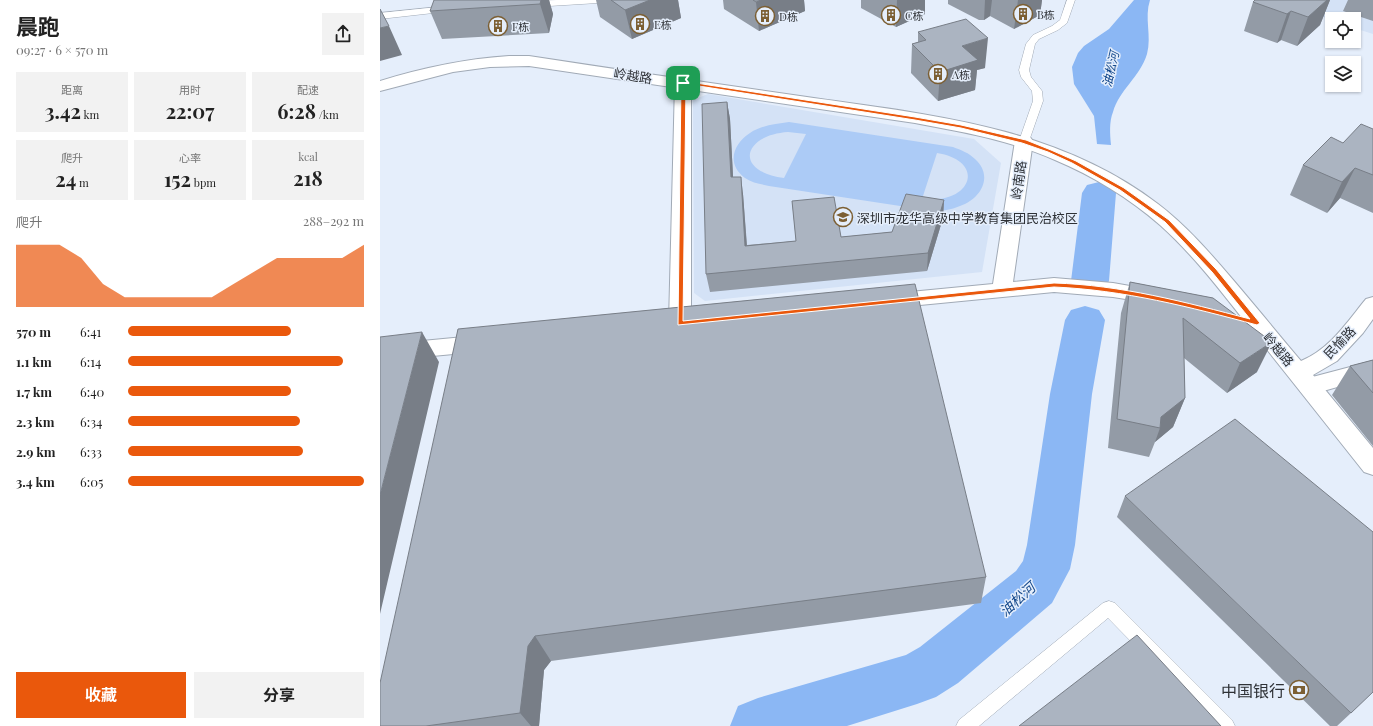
<!DOCTYPE html>
<html lang="zh">
<meta charset="utf-8">
<style>
body{margin:0;font-family:"Playfair Display","Noto Sans SC",serif;background:#f2f2f2;color:#222;height:100vh;display:flex;flex-direction:column;font-size:15px;white-space:nowrap}
*{box-sizing:border-box;margin:0}
p{font-size:13px;color:#767676}
.icon{flex:none;width:22px;height:22px;fill:none;stroke:currentColor;stroke-width:2;stroke-linecap:round;stroke-linejoin:round}
.map{position:relative;flex:1;overflow:hidden}
.side{display:flex;flex-direction:column;background:#fff;width:380px}
.side>*{flex:none}
.controls{position:absolute;left:945px;top:12px;display:grid;gap:8px}
.controls a{display:grid;place-items:center;width:36px;height:36px;border-radius:0px;background:#fff;box-shadow:0 1px 3px #0004;font-size:20px}
.pin{position:absolute;display:grid;place-items:center;width:34px;height:34px;color:#fff;margin:-17px;border-radius:8px;box-shadow:0 2px 6px #0006}
.round{display:grid;place-items:center;flex:none;width:42px;height:42px;border-radius:0px;background:#f2f2f2}
.headline{display:flex;align-items:center;justify-content:space-between;height:68px;padding:0 16px}
h1{font-size:22px;font-weight:700;line-height:30px}
.figures{display:grid;grid-template-columns:repeat(3,1fr);gap:6px;height:68px;padding:4px 16px}
.figures div{display:grid;align-content:center;border-radius:0px;background:#f2f2f2;text-align:center}
.figures b{font-size:20px;font-weight:700}
.figures small{font-size:11px;font-weight:400}
.figures p{font-size:11px}
.chart{height:112px;padding:8px 16px}
.chart p{display:flex;justify-content:space-between}
.chart svg{width:100%;height:72px;margin-top:4px;fill:#ea580c;opacity:.7}
.action{display:flex;gap:8px;margin-top:auto;padding:8px 16px}
.action a{flex:1;height:46px;border-radius:0px;background:#ea580c;color:#fff;font-size:16px;font-weight:700;line-height:46px;text-align:center}
.action a+a{background:#f2f2f2;color:#222}
ul{padding:0 16px;list-style:none;font-size:13px}
li{display:grid;grid-template-columns:64px 48px 1fr;align-items:center;height:30px}
li i{height:10px;border-radius:5px;background:#ea580c}
main{display:flex;flex:1;min-height:0}
.map>svg:first-child{display:block}
.built{fill:#d4e2f6}
.green{fill:#accbf6;fill-rule:evenodd}
.water{fill:#8bb7f4}
.lines{fill:none;stroke-linecap:round;stroke-linejoin:round}
.river{fill:#8bb7f4;fill-rule:evenodd}
.service-casing{stroke:#a1aab6;stroke-width:1}
.minor-casing{stroke:#a1aab6;stroke-width:2}
.tertiary-casing{stroke:#a1aab6;stroke-width:2}
.service{fill:#fff;fill-rule:evenodd}
.minor{fill:#fff;fill-rule:evenodd}
.tertiary{fill:#fff;fill-rule:evenodd}
.wall{fill:#939ba6}
.shaded-wall{fill:#787e87}
.building{fill:#abb4c1;stroke:#787e87}
.route{fill:#ea580c;stroke:#fff;fill-rule:evenodd}
.labels{text-anchor:middle;dominant-baseline:central;stroke-width:3;stroke-linejoin:round;paint-order:stroke}
.far-poi-label{font-size:11px;fill:#2e3136;stroke:#e5eefb;text-anchor:start}
.far-water-label{font-size:12px;font-style:italic;fill:#14488b;stroke:#e5eefb}
.street-label{font-size:13px;fill:#2e3136;stroke:#e5eefb}
.poi-label{font-size:13px;fill:#2e3136;stroke:#e5eefb;text-anchor:start}
.water-label{font-size:14px;font-style:italic;fill:#14488b;stroke:#e5eefb}
.near-poi-label{font-size:16px;fill:#2e3136;stroke:#e5eefb;text-anchor:end}
</style>
<main>
<section class="side">
<div class="headline"><div><h1>晨跑</h1><p>09:27 · 6 × 570 m</p></div><a class="round"><svg class="icon" aria-label="share" viewBox="0 0 24 24"><path d="M12 15V3M7 8l5-5 5 5M5 13v7h14v-7"/></svg></a></div>
<div class="figures">
<div><p>距离</p><b>3.42<small> km</small></b></div>
<div><p>用时</p><b>22:07</b></div>
<div><p>配速</p><b>6:28<small> /km</small></b></div>
</div>
<div class="figures">
<div><p>爬升</p><b>24<small> m</small></b></div>
<div><p>心率</p><b>152<small> bpm</small></b></div>
<div><p>kcal</p><b>218</b></div>
</div>
<div class="chart"><p><span>爬升</span>288–292 m</p>
<svg viewBox="0 0 160 44" preserveAspectRatio="none"><path d="M0 44V6L10 6L20 6L30 14L40 30L50 38L60 38L70 38L80 38L90 38L100 30L110 22L120 14L130 14L140 14L150 14L160 6V44z"/></svg>
</div>
<ul>
<li><b>570 m</b>6:41<i style="width:69%"></i></li>
<li><b>1.1 km</b>6:14<i style="width:91%"></i></li>
<li><b>1.7 km</b>6:40<i style="width:69%"></i></li>
<li><b>2.3 km</b>6:34<i style="width:73%"></i></li>
<li><b>2.9 km</b>6:33<i style="width:74%"></i></li>
<li><b>3.4 km</b>6:05<i style="width:100%"></i></li>
</ul>
<div class="action"><a>收藏</a><a>分享</a></div>
</section>
<div class="map">
<svg width="993" height="726" viewBox="0 0 993 726">
<rect width="100%" height="100%" fill="#e5eefb"/>
<path class="built" d="M892,0h101v34l-19,-6v-9h-22v1z
M328,94l266,45 27,24 -19,109 -277,29 -11,-8 -1,-193z"/>
<path class="green" d="M409,122l164,25c8,3 16,6 22,12 19,17 6,40 -15,47 -9,4 -18,5 -27,5l-164,-25c-8,-2 -17,-3 -24,-8 -19,-14 -12,-34 5,-45 12,-8 26,-9 39,-11zM408,132l18,2 -22,44c-51,-7 -41,-43 4,-46zM557,153c50,8 35,52 -15,46z"/>
<path class="water" d="M754,0h16c-6,18 2,36 -3,54 -7,23 -28,36 -34,58 -4,10 -3,22 -2,33l-14,-1 -3,-28 -20,-32 -2,-17 6,-14 6,-7 25,-17z"/>
<g class="lines">
<path class="river" d="M719,182l12,3 5,8 -7,88 -6,9 -13,4 -13,-4 -6,-9 11,-88 5,-8z
M705,306l14,4 6,10 -13,74 -17,151 -5,24 -18,34 -94,80 -22,14 -19,7 -70,22h-117l8,-20 20,-8 148,-43 14,-8 96,-76 7,-10 4,-16 23,-151 15,-74 6,-10z"/>
<g class="service-casing">
<path id="service" d="M177,0h45l-4,3 -65,4 -4,-3 4,-3z
M687,0h8l-8,23 -9,7 -19,9 -4,5 -6,26 2,7 11,14 1,10 -14,40 -5,3 -4,-1 -1,-2 14,-40 -1,-10 -11,-14 -2,-7 7,-26 7,-9 19,-9 8,-6z
M68,6l4,3 -1,2 -71,8v-6z
M729,601l6,2 117,117 3,6h-21l-106,-108 -129,108h-23l3,-6 144,-117z"/>
</g>
<g class="minor-casing">
<path id="minor" d="M303,78l6,2 2,3v240l-4,5 -7,3 -7,-3 -4,-5 6,-240 2,-3z
M644,136l6,1 3,4 -20,141 41,-4 59,5 51,9 3,5 -3,5 -7,2 -44,-7 -59,-5 -165,16 -7,-2 -3,-5 3,-5 7,-2 104,-10 22,-143 3,-4z
M105,335l8,2 3,6 -3,6 -8,2 -105,10v-16z
M993,361v16l-64,18 -8,-3 -3,-6 3,-6z"/>
</g>
<g class="tertiary-casing">
<path id="tertiary" d="M129,56h20c90,14 181,27 271,40 124,18 255,29 358,108 29,22 53,50 76,77 23,27 45,54 67,80 29,-12 46,-39 65,-62l7,-2v22l-10,14 -26,28 -24,14 60,73v27l-9,-3c-34,-43 -69,-87 -103,-130 -32,-40 -63,-83 -101,-117 -31,-27 -67,-49 -105,-65 -45,-20 -92,-28 -140,-37l-386,-57 -39,1 -37,5 -73,19v-10c42,-13 84,-22 129,-25z"/>
</g>
<use href="#service" class="service"/>
<use href="#minor" class="minor"/>
<use href="#tertiary" class="tertiary"/>
</g>
<path class="wall" d="M169,0l4,14 -4,19 -107,6 -12,-28z
M216,0h82l3,18 -49,21 -32,-22z
M343,0h81l1,11 -46,20 -35,-22z
M481,0h64v14l-29,13 -35,-19z
M568,0h94l-2,15 -26,14 -24,-13 -6,4h-5l-31,-16z
M950,0l-10,25 -23,21 -16,-6 -4,3 -33,-12 9,-29z
M968,0h25v21l-30,-10z
M538,32l67,36 -8,2 -2,20 -37,11 -27,-28 1,-29 6,-2z
M347,102l3,17 3,58 10,17 4,51 49,-4 -4,-40 49,36 51,-5 52,-32 -1,18 -16,53 -217,21 -4,-18z
M993,129v84l-33,-15 -13,15 -37,-18 13,-30 40,-22z
M750,282l83,16 44,74 -30,21 -43,-35 1,40 -12,29 -18,15 -6,15 -41,-9 13,-135z
M78,329l528,248 -5,26 -430,58 -7,9 -5,56h-159z
M993,360v86l-41,-51 18,-29z
M745,496l226,217 -14,13h-7l-213,-209z"/>
<path class="shaded-wall" d="M161,0h8l4,14 -4,19 -9,-29z
M270,0h28l3,18 -49,21 -7,-29z
M381,0h43l1,11 -46,20 -3,-29z
M517,0h28v14l-29,13z
M605,0h7l-2,16 -6,4z
M638,0h24l-2,15 -26,14z
M947,0h3l-10,25 -23,21 11,-29z
M911,11l-10,29 -4,3 10,-29z
M9,26l13,29 -22,6v-33z
M608,38l-3,30 -8,2 -2,20 -37,11 2,-29 22,-26z
M347,102l3,17 4,76 -3,-18z
M975,168l-15,30 -13,15 15,-31z
M361,177l2,17 5,69 -3,-17z
M564,200l-1,18 -16,53 1,-18z
M42,332l17,30 -59,252v-119z
M892,342l-15,30 -30,21 13,-30z
M805,398l-12,29 -18,15 5,-14 1,-11z
M155,636l16,25 -7,9 -5,56h-8l-11,-13 8,-67z"/>
<path class="building" d="M54,0h107l-1,4 -110,7z
M231,0h39l-25,10z
M373,0h8l-5,2z
M875,0h72l-19,17 -17,-6 -4,3 -34,-12z
M0,9l9,17 -9,2z
M586,19l22,19 -26,8 16,14 -38,12 -28,-28 14,-4 -8,-8z
M347,102l4,75h10l4,69 51,-5 -4,-40 42,-4 7,40 51,-5 14,-38 38,6 -16,53 -222,21 -4,-170z
M981,124l12,5v46l-18,-7 -13,14 -39,-17 28,-28 12,6z
M750,282l83,16 59,44 -32,21 -57,-45 2,80 -24,19 -1,11 -43,-9z
M535,284l71,293 -451,59 -7,10 -8,67 -94,13h-46v-43l78,-354z
M42,332l-42,163v-158z
M993,360v33l-23,-27z
M855,419l138,113v160l-22,21 -226,-217z
M757,635l84,91h-202z"/>
<path class="route" d="M303,81l232,36 46,8 65,15 25,10 25,11 48,27 45,32 47,49 44,54 -3,2c-67,-18 -133,-35 -203,-38l-376,38 3,-242zM306,84l229,36 46,8 61,15 26,9 24,11 48,27 45,32 47,50 38,47c-65,-17 -129,-34 -196,-36l-371,38z"/>
<defs>
<g id="building-ring" transform="scale(1)"><circle r="9.5" fill="#e5eefb" stroke="#7c5f33" stroke-width="1.5"/><path d="M-4-6H4V6H1V3H-1V6H-4ZM-2.5-4.3h1.7v1.8h-1.7ZM.8-4.3h1.7v1.8H.8ZM-2.5-1h1.7V.8h-1.7ZM.8-1h1.7V.8H.8Z" fill="#7c5f33"/></g>
<g id="school-ring" transform="scale(1)"><circle r="9.5" fill="#e5eefb" stroke="#7c5f33" stroke-width="1.5"/><path d="M0-5L7-2L0 1L-7-2ZM-4 1L0 2.5L4 1V4Q0 6-4 4Z" fill="#7c5f33"/></g>
<g id="bank-ring" transform="scale(1)"><circle r="9.5" fill="#e5eefb" stroke="#7c5f33" stroke-width="1.5"/><path d="M-6-4H6V4H-6ZM0-2.3a2.3 2.3 0 1 0 0 4.6a2.3 2.3 0 1 0 0-4.6Z" fill="#7c5f33"/></g>
</defs>
<g fill-rule="evenodd">
<use href="#building-ring" x="643" y="14"/>
<use href="#building-ring" x="511" y="15"/>
<use href="#building-ring" x="385" y="16"/>
<use href="#building-ring" x="260" y="24"/>
<use href="#building-ring" x="118" y="26"/>
<use href="#building-ring" x="558" y="74"/>
<use href="#school-ring" x="463" y="217"/>
<use href="#bank-ring" x="919" y="690"/>
</g>
<g class="labels">
<g class="far-poi-label">
<text x="657" y="14">B栋</text>
<text x="525" y="15">C栋</text>
<text x="399" y="16">D栋</text>
<text x="274" y="24">E栋</text>
<text x="132" y="26">F栋</text>
<text x="572" y="74">A栋</text>
</g>
<g class="far-water-label">
<text transform="translate(730 69) rotate(-77)">油松河</text>
</g>
<g class="street-label">
<text transform="translate(253 75) rotate(9)">岭越路</text>
<text transform="translate(638 180) rotate(-82)">岭南路</text>
<text transform="translate(959 342) rotate(-46)">民愉路</text>
<text transform="translate(899 349) rotate(50)">岭越路</text>
</g>
<g class="poi-label">
<text x="477" y="217">深圳市龙华高级中学教育集团民治校区</text>
</g>
<g class="water-label">
<text transform="translate(637 599) rotate(-42)">油松河</text>
</g>
<g class="near-poi-label">
<text x="905" y="690">中国银行</text>
</g>
</g>
</svg>
<div class="controls">
<a><svg class="icon" aria-label="locate" viewBox="0 0 24 24"><circle cx="12" cy="12" r="6"/><path d="M12 2v4M12 18v4M2 12h4M18 12h4"/></svg></a>
<a><svg class="icon" aria-label="layers" viewBox="0 0 24 24"><path d="M12 4l9 5-9 5-9-5zM3 14l9 5 9-5"/></svg></a>
</div>
<div class="pin" style="left:303px;top:83px;background:#1e9e55"><svg class="icon" aria-label="arrive" viewBox="0 0 24 24"><path d="M6 21V4h12l-3 4 3 4H6"/></svg></div>
</div>
</main>
